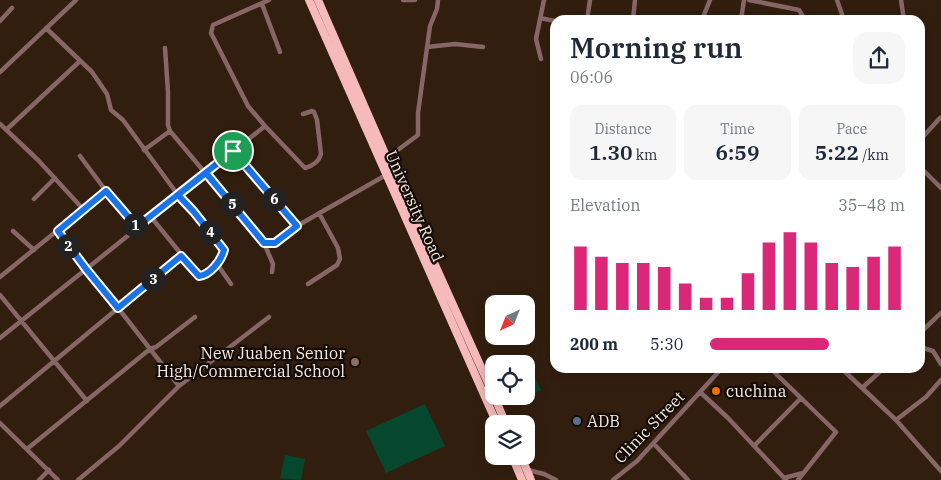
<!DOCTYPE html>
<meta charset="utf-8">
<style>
body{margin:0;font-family:"IBM Plex Serif",serif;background:#f6f6f7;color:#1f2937;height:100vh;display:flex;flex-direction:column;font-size:19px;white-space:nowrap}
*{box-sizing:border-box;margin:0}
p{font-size:16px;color:#747a83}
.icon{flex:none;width:28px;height:28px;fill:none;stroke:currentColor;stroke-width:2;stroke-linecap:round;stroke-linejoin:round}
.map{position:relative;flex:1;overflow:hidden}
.panel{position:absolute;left:550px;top:15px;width:375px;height:358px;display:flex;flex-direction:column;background:#fff;border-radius:15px;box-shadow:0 2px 12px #0003}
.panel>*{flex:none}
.needle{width:32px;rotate:223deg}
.controls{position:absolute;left:485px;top:295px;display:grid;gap:10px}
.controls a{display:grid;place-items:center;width:50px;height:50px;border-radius:10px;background:#fff;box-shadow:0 2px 12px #0003;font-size:25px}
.pin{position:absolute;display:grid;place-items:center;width:42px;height:42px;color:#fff;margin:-21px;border:2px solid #fff;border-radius:50%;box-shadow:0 1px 5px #0007}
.km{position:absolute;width:25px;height:25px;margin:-12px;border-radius:50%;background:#222;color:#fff;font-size:14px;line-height:25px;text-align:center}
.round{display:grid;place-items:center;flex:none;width:52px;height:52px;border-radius:15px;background:#f6f6f7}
.headline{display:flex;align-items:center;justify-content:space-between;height:85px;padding:0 20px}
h1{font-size:28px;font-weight:600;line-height:38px}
.stats{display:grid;grid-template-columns:repeat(3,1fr);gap:8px;height:85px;padding:5px 20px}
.stats div{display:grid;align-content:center;border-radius:12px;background:#f6f6f7;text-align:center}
.stats b{font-size:21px;font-weight:600}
.stats small{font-size:14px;font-weight:400}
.stats p{font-size:14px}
.chart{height:140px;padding:10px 20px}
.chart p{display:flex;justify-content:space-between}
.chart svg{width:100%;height:90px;margin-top:5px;stroke:#db2777;stroke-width:6}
ul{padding:0 20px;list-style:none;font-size:16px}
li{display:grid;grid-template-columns:80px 60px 1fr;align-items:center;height:38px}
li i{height:12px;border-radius:6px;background:#db2777}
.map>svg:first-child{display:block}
.green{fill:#06482e}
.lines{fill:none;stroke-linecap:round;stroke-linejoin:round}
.minor{stroke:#876666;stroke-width:4.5}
.trunk{stroke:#f6babb;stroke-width:8}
.route-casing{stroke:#fff;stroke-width:10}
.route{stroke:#1a73e8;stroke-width:6}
.education-dot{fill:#8d6e63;stroke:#130b05;stroke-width:2}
.food-dot{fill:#e8710a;stroke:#130b05;stroke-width:2}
.service-dot{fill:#5c6f8a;stroke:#130b05;stroke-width:2}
.labels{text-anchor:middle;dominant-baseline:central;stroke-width:4.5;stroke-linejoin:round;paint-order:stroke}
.street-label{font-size:16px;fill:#f7e9df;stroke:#130b05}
.poi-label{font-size:16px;fill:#f7e9df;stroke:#130b05;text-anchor:start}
</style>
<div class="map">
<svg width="941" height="480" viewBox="0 0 941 480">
<rect width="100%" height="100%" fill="#321e0e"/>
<path class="green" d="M536,379l5,11 -21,10 -1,-4h7v-12z
M425,404l20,42 -59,27 -20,-42z
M285,455l20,4 -4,21 -21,-2z"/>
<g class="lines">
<path class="minor" d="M269,0l-56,25 -2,8 37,73 17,20 40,42c7,-2 14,-6 16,-14l-4,-34 -3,-8 -2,-1 -9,3
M403,0h12
M749,0l50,10 6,10
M837,0l7,20
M901,0l3,20
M262,4l18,48
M540,18l15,3
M587,20l3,-20
M633,20l2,-20
M702,20l8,-20
M741,20l3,-20
M0,21l12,-13
M46,28l46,44 15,22 4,16 12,10 55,75 16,17 29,38c-2,11 -13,25 -24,26l-48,-59
M427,47l28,-3 28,3
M541,59l-5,-20 8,-39
M0,72l76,-72
M0,124l38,36 45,49
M6,130l74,-69
M170,131l94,112h11l22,-17 -64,-75
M920,140l20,-22
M144,150l26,-19 -2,-6v-33l-3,-44
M80,156l26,35
M387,158l31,-23v-22l12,-87 7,-17 1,-9
M920,167l21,21
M34,199l21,-21
M297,226l89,-51
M13,231l21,19
M58,231l121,155
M264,243l9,21 -1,8
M217,264l14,20
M0,277l106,-86 31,36
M308,284l29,-19 3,-6 -2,-11 -19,-35
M0,295l87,106
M920,333l21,-20
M0,338l265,-212
M920,347l13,4 8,13
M770,368l66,64 -38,48
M841,368l55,52 45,51
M862,388l22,-20
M700,392l28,26 58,62
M0,406l181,-150
M896,420l30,-23 15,-17
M0,423l58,57
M654,444l34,36
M754,446l47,-48
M27,449l123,-100 6,-2 39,-30
M516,467l28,7 12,6
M784,478l19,-5
M39,480l10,-10
M78,480l41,-34 60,-60 90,-69
M613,480l24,-19 85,-93"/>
<path class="trunk" d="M309,0l188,424
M318,0l69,158 107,238
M494,396l12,28
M512,456l10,24
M521,456l10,24"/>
</g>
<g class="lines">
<g class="route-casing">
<path id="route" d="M233,151l-96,76 -31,-36 -48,40 28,38 32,39 63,-52 18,20c11,-1 22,-15 25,-26l-30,-38 -16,-17 28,-22 58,70h11l22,-17 -64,-75"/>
</g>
<use href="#route" class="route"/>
</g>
<circle class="education-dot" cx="355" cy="362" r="5"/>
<circle class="food-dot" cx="716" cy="391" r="5"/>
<circle class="service-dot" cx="577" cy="421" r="5"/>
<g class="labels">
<g class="street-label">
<text transform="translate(415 206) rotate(66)">University Road</text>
<text transform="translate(649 427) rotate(-46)">Clinic Street</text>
</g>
<g class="poi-label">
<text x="345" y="353" text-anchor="end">New Juaben Senior<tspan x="345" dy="18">High/Commercial School</tspan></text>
<text x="726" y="391">cuchina</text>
<text x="587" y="421">ADB</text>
</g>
</g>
</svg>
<div class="controls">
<a><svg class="needle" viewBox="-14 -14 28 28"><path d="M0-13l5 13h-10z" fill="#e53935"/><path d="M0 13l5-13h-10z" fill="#747a83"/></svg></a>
<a><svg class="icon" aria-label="locate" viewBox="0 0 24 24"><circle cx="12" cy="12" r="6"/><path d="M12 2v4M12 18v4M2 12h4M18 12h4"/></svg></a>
<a><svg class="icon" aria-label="layers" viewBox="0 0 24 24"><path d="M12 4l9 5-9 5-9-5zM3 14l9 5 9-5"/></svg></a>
</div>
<div class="pin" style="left:233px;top:151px;background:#1e9e55"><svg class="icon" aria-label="arrive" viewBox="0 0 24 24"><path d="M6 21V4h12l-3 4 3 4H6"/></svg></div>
<b class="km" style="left:135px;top:225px">1</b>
<b class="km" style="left:68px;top:246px">2</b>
<b class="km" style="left:153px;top:279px">3</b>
<b class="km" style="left:210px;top:232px">4</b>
<b class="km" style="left:232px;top:204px">5</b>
<b class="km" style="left:274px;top:199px">6</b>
<section class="panel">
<div class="headline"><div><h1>Morning run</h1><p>06:06</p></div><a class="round"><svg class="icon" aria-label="share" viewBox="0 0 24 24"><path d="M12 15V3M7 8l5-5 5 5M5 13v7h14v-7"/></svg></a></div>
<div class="stats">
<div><p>Distance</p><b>1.30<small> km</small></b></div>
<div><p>Time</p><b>6:59</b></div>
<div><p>Pace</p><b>5:22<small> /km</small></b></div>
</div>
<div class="chart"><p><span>Elevation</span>35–48 m</p>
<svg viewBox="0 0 160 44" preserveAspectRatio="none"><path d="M5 44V13M15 44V18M25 44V21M35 44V21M45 44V23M55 44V31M65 44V38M75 44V38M85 44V26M95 44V11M105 44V6M115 44V11M125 44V21M135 44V23M145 44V18M155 44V13"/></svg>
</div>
<ul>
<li><b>200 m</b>5:30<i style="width:61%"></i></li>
</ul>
</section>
</div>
